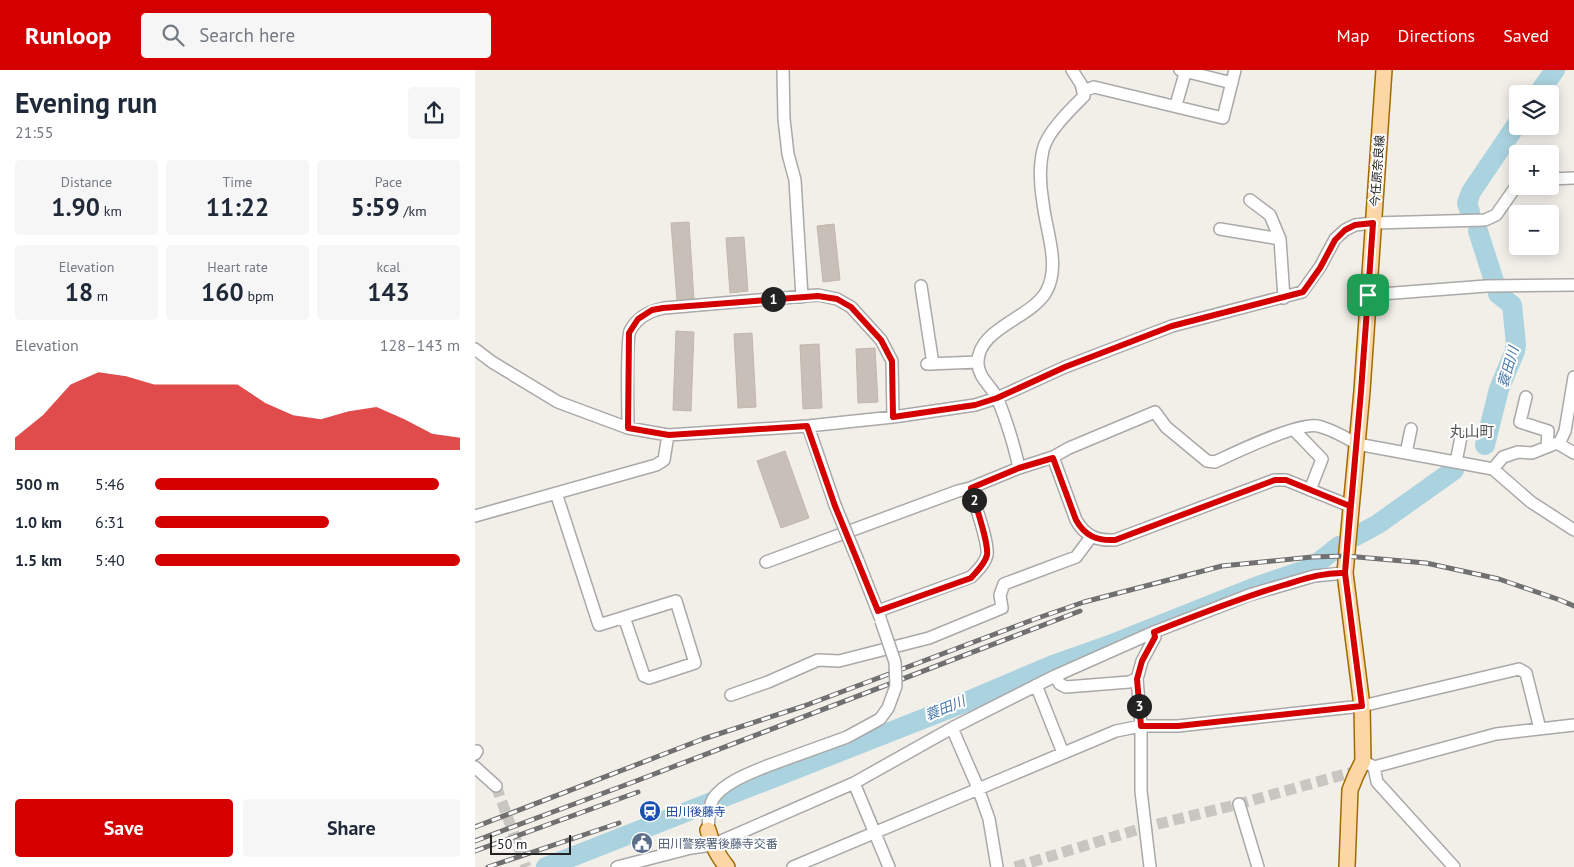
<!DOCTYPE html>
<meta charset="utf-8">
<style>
body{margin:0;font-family:"PT Sans","Noto Sans JP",sans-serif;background:#f6f6f7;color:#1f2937;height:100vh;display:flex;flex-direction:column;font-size:19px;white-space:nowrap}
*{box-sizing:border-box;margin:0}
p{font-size:16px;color:#747a83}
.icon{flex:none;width:28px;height:28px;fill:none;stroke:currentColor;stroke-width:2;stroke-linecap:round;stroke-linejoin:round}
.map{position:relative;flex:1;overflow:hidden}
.drawer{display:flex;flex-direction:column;background:#fff;width:475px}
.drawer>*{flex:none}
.buttons{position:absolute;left:1034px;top:15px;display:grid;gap:10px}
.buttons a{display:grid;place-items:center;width:50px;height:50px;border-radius:5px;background:#fff;box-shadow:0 2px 12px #0003;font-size:25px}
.scale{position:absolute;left:15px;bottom:12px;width:81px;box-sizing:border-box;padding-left:5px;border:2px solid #222;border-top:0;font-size:14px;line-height:18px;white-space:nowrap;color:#222;-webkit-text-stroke:4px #fff;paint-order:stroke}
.pin{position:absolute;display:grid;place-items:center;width:42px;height:42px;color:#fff;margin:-21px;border-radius:10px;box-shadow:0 2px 8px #0006}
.km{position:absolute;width:25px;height:25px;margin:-12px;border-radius:50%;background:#222;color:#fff;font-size:14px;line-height:25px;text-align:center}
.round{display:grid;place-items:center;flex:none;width:52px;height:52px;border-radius:5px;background:#f6f6f7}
.headline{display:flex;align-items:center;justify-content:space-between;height:85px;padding:0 15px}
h1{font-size:28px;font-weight:600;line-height:38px}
.metrics{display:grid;grid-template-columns:repeat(3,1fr);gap:8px;height:85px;padding:5px 15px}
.metrics div{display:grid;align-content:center;border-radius:5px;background:#f6f6f7;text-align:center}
.metrics b{font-size:25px;font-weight:600}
.metrics small{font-size:14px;font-weight:400}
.metrics p{font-size:14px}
.chart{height:140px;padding:10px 15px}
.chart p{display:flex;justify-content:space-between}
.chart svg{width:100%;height:90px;margin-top:5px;fill:#d40000;opacity:.7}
.primary-button{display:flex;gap:10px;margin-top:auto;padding:10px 15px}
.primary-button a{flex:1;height:58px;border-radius:5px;background:#d40000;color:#fff;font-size:20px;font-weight:600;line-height:58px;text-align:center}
.primary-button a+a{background:#f6f6f7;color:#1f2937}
ul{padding:0 15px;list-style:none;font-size:16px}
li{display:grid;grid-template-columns:80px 60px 1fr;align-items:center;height:38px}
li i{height:12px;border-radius:6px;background:#d40000}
header{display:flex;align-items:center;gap:30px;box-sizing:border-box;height:70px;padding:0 25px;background:#d40000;color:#fff}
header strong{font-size:24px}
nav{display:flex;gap:28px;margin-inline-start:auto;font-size:18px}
.search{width:350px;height:45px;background:#f6f6f7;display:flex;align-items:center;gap:12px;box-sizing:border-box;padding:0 18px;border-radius:5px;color:#747a83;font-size:19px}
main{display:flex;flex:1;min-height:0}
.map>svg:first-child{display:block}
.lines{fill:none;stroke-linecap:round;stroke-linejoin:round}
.river{stroke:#aad3df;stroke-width:20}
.building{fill:#c7bfb8;stroke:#c4b6ab}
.minor-tunnel{stroke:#c8c6c1;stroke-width:11;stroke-dasharray:11 5.5;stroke-linecap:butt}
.minor-casing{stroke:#a9a9a9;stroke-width:14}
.major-casing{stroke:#a06b00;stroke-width:18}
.minor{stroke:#fff;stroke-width:11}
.major{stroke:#fcd6a4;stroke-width:15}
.rail-casing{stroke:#707070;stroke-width:5}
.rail{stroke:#fff;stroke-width:3;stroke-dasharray:9;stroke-linecap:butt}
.minor-bridge-casing{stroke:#a9a9a9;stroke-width:14;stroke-linecap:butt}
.minor-bridge{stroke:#fff;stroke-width:11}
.route-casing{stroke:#fff;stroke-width:10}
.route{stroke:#d40000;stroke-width:6}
.labels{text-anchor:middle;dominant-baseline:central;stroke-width:4;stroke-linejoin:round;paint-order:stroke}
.street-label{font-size:12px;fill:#222;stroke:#fff}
.transit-label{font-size:12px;fill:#164399;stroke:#fff;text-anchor:start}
.service-label{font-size:12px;fill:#4e5e75;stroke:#fff;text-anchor:start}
.water-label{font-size:14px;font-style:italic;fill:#4a7aab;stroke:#fff}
.quarter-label{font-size:15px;fill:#555;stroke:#fff}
</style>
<header>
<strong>Runloop</strong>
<div class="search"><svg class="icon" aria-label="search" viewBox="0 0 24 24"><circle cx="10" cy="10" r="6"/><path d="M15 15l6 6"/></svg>Search here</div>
<nav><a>Map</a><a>Directions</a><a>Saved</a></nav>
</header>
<main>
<section class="drawer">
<div class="headline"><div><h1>Evening run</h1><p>21:55</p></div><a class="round"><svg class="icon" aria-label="share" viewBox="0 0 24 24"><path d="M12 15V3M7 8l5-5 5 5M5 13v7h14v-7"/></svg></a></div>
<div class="metrics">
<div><p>Distance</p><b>1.90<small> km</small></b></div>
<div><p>Time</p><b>11:22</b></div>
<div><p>Pace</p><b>5:59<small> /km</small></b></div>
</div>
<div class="metrics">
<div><p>Elevation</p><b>18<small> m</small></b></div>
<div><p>Heart rate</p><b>160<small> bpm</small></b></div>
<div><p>kcal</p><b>143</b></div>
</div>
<div class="chart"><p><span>Elevation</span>128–143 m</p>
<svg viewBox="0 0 160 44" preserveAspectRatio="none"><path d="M0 44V38L10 27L20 12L30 6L40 8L50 12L60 12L70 12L80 12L90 21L100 27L110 29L120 25L130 23L140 29L150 36L160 38V44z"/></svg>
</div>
<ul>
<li><b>500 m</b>5:46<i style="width:93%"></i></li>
<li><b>1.0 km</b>6:31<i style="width:57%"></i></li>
<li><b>1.5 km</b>5:40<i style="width:100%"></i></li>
</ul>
<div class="primary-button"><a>Save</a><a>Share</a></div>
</section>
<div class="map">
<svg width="1099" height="797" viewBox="0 0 1099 797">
<rect width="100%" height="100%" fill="#f2efe9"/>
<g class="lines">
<path class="river" d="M1063,24l17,-24
M995,142l-3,-9 4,-11 46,-68
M1003,161l16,50
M1010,375l14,-56 16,-38 1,-7 -4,-39 -14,-11
M881,466l22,-12 76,-54
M71,797l415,-163 92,-39 54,-19 151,-60 53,-18 28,-22"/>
</g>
<path class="building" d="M214,152l5,78 -17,1 -6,-78z
M359,154l6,56 -17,2 -6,-56z
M269,167l4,54 -18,2 -4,-55z
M201,261l18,1 -3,79 -18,-1z
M277,263l4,74 -18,1 -4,-74z
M344,274l3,64 -19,1 -3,-64z
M400,278l3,54 -20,1 -2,-54z
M310,381l24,67 -28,10 -24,-67z"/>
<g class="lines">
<path class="minor-tunnel" d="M21,716l30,81
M540,797l131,-40 93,-23 110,-31 7,2"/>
<g class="minor-casing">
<path id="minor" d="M308,0l1,49 4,35 7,26 7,117
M705,0l52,13
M608,21l11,-4 129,31 12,-48
M701,35l10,-35
M1075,109l24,-1
M775,130l20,15 10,24 4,59
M745,159l60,10
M446,216l12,78
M893,225l118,-9 88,-1
M0,279l17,13 66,40 70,26 40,7 140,-9 85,-9 82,-12 22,-7 68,-31 107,-41 130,-34 18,-25 15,-28 10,-9 10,-5 18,-2 112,-3 11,-5 21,-30
M452,294l51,-2
M1051,327l-6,25 28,9 -1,16
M333,356l27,79
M153,358c0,-15 -2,-88 2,-97 7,-14 19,-20 34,-23l154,-13 19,4 14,8 30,33 11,21 1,56
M819,360l28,29 -12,31
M1084,374l6,-13 9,-54
M931,383l5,-24
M578,387l16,-9 86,-36 11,15 41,34 8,1c19,-9 83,-40 103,-36 13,3 27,11 39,18l136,25 38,33 43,28
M981,392l5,-25
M544,398c-4,-20 -13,-49 -21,-68 -6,-14 -19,-21 -20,-36 -2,-35 52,-45 68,-72 15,-26 0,-61 -3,-89 -3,-17 -4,-36 0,-53 4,-18 28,-41 41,-54l-3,-12 -9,-14
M1018,399l10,-12 15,-5 14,1 25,-10 17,10
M81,423l43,132 77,-24 19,62 -46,15 -5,-2 -20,-59
M0,446l181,-51 8,-5 4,-25
M383,491l22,56
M291,492l192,-71 12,-3
M403,541l93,-34c6,-6 14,-13 16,-22 2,-13 -13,-53 -17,-67l49,-20 34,-11 23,63c9,16 21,21 39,20l159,-60h12l64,26
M580,606l5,8 6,3 63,-5 8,-3
M561,615l27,68
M256,625l37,-13 50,-22 21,1 90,-23 73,-30 -2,-13 4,-11 72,-27 15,-20
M477,658l26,60 11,31 8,48
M0,684l2,-3
M888,691l11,6 122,-33 78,-9
M0,697l21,19
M899,697l3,15 77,85
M379,713l35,84
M764,734l19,63
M233,760c1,-10 0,-22 5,-31 10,-16 37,-26 54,-33
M142,797l74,-19 21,-3 142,-62 98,-55 103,-52 99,-44 95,-37 65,-19 31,-3
M318,797l323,-136 25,-5h37l184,-20 157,-37 7,4 14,56
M675,797l-9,-76v-65l-4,-47 5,-18 13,-24 -1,-5"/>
</g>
<g class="major-casing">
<path id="major" d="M233,760c4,15 9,25 19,37
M872,797l3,-77 6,-15 7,-14 -1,-55 -17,-133 17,-182 22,-321"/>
</g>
<use href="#minor" class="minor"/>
<use href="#major" class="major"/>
<g class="rail-casing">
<path id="rail" d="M0,757l228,-88 101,-33 231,-87 49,-17 138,-36 90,-9 34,-1 80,7 73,16 61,21 14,6
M0,771l161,-60 444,-170
M0,781l163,-59
M13,797l131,-44"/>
</g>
<use href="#rail" class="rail"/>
<g class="minor-bridge-casing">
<path id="minor-bridge" d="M360,435l23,56
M292,696l80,-29 33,-18 8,-11 8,-22 -1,-24 -14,-41"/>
</g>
<use href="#minor-bridge" class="minor-bridge"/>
</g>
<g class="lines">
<g class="route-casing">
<path id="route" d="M893,225l5,-72 -18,2 -10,5 -10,10 -15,28 -17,24 -131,34 -107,41 -68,31 -22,7 -82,12 -1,-56 -11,-21 -30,-33 -14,-8 -19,-3 -155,12 -11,2 -14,9 -9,14 -1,95 41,7 138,-9 28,80 43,105 93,-33c6,-7 14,-14 16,-23 2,-13 -13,-53 -16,-67l48,-20 34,-10 23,62c9,16 21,21 39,20l160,-60h11l64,26 -5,67c-21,-1 -41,6 -61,12 -44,13 -87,30 -130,47l1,5 -13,24 -5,18 4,47h37l184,-20 -17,-133 16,-182 7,-96"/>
</g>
<use href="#route" class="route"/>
</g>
<defs>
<g id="station-disc" transform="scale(1.125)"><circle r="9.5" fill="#1a4fb4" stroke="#fff"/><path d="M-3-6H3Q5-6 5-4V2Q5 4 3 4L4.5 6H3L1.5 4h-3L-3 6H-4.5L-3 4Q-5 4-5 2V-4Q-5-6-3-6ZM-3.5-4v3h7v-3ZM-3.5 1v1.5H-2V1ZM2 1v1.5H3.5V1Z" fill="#fff"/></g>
<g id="civic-disc" transform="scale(1.125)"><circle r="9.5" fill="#5c6f8a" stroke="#fff"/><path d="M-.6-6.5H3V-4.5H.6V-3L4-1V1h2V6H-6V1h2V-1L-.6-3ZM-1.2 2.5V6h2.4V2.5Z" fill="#fff"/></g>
</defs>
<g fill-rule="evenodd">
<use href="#station-disc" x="175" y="741"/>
<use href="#civic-disc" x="167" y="773"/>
</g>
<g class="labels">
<g class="street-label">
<text transform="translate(902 101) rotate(-86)">今任原奈良線</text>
</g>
<g class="transit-label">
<text x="191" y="741">田川後藤寺</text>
</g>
<g class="service-label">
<text x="183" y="773">田川警察署後藤寺交番</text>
</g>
<g class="water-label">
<text transform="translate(1033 297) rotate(-74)">蓑田川</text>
<text transform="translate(470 638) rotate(-22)">蓑田川</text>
</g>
<g class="quarter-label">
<text x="997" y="361">丸山町</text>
</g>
</g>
</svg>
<div class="buttons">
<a><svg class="icon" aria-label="layers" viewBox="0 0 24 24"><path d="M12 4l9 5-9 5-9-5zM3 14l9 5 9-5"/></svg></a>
<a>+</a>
<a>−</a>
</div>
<div class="scale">50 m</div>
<div class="pin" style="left:893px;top:225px;background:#1e9e55"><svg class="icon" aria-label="arrive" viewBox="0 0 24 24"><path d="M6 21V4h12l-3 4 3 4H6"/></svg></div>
<b class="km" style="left:298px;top:229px">1</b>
<b class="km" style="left:499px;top:430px">2</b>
<b class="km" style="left:664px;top:636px">3</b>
</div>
</main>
